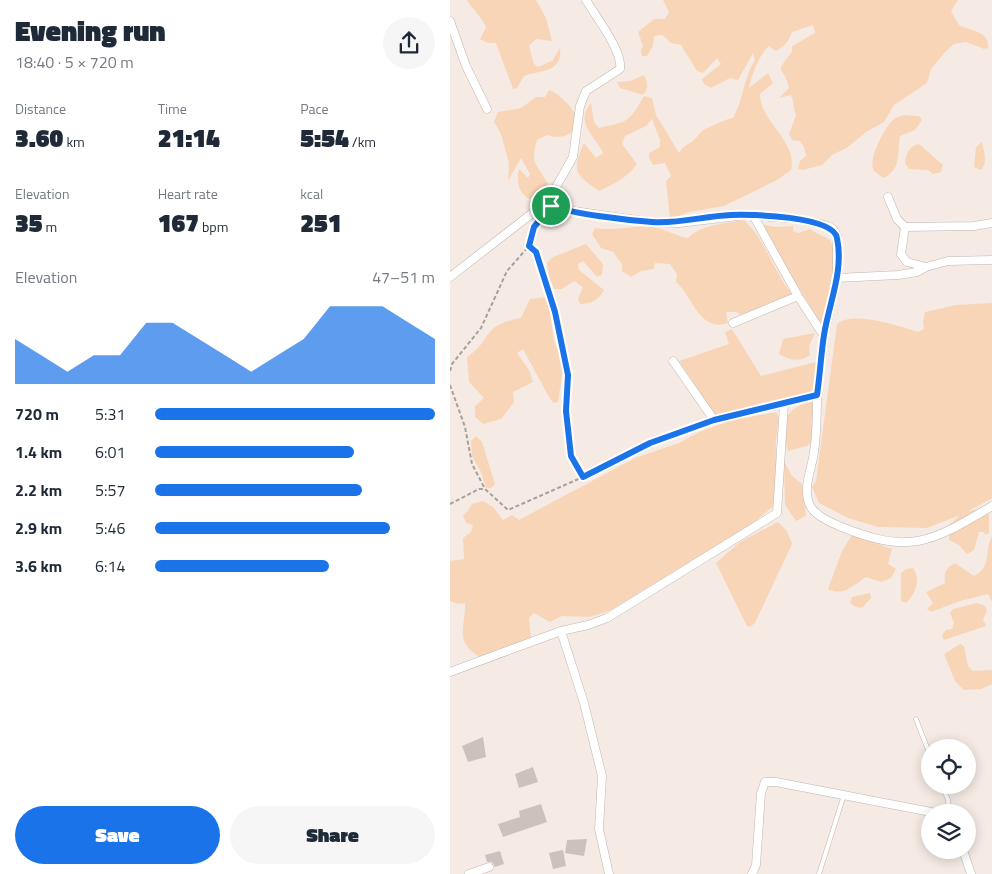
<!DOCTYPE html>
<meta charset="utf-8">
<style>
body{margin:0;font-family:"Titillium Web",sans-serif;background:#f6f6f7;color:#1f2937;height:100vh;display:flex;flex-direction:column;font-size:19px;white-space:nowrap}
*{box-sizing:border-box;margin:0}
p{font-size:16px;color:#747a83}
.icon{flex:none;width:28px;height:28px;fill:none;stroke:currentColor;stroke-width:2;stroke-linecap:round;stroke-linejoin:round}
.map{position:relative;flex:1;overflow:hidden}
.sheet{display:flex;flex-direction:column;background:#fff;width:450px}
.sheet>*{flex:none}
.tools{position:absolute;left:471px;top:739px;display:grid;gap:10px}
.tools a{display:grid;place-items:center;width:55px;height:55px;border-radius:50%;background:#fff;box-shadow:0 2px 12px #0003;font-size:25px}
.pin{position:absolute;display:grid;place-items:center;width:42px;height:42px;color:#fff;margin:-21px;border:2px solid #fff;border-radius:50%;box-shadow:0 1px 5px #0007}
.round{display:grid;place-items:center;flex:none;width:52px;height:52px;border-radius:26px;background:#f6f6f7}
.head{display:flex;align-items:center;justify-content:space-between;height:85px;padding:0 15px}
h1{font-size:28px;font-weight:800;line-height:38px}
.figures{display:grid;grid-template-columns:repeat(3,1fr);gap:8px;height:85px;padding:5px 15px}
.figures div{display:grid;align-content:center}
.figures b{font-size:25px;font-weight:800}
.figures small{font-size:14px;font-weight:400}
.figures p{font-size:14px}
.chart{height:140px;padding:10px 15px}
.chart p{display:flex;justify-content:space-between}
.chart svg{width:100%;height:90px;margin-top:5px;fill:#1a73e8;opacity:.7}
.action{display:flex;gap:10px;margin-top:auto;padding:10px 15px}
.action a{flex:1;height:58px;border-radius:30px;background:#1a73e8;color:#fff;font-size:20px;font-weight:800;line-height:58px;text-align:center}
.action a+a{background:#f6f6f7;color:#1f2937}
ul{padding:0 15px;list-style:none;font-size:16px}
li{display:grid;grid-template-columns:80px 60px 1fr;align-items:center;height:38px}
li i{height:12px;border-radius:6px;background:#1a73e8}
main{display:flex;flex:1;min-height:0}
.map>svg:first-child{display:block}
.green{fill:#f9d5b7}
.building{fill:#cbc2bb}
.lines{fill:none;stroke-linecap:round;stroke-linejoin:round}
.service-casing{stroke:#beb6af;stroke-width:5}
.minor-casing{stroke:#beb6af;stroke-width:9}
.path{stroke:#a69f9a;stroke-width:2;stroke-dasharray:4 2.5;stroke-linecap:butt}
.service{stroke:#fff;stroke-width:4}
.minor{stroke:#fff;stroke-width:8}
.route-casing{stroke:#fff;stroke-width:10}
.route{stroke:#1a73e8;stroke-width:6}
</style>
<main>
<section class="sheet">
<div class="head"><div><h1>Evening run</h1><p>18:40 · 5 × 720 m</p></div><a class="round"><svg class="icon" aria-label="share" viewBox="0 0 24 24"><path d="M12 15V3M7 8l5-5 5 5M5 13v7h14v-7"/></svg></a></div>
<div class="figures">
<div><p>Distance</p><b>3.60<small> km</small></b></div>
<div><p>Time</p><b>21:14</b></div>
<div><p>Pace</p><b>5:54<small> /km</small></b></div>
</div>
<div class="figures">
<div><p>Elevation</p><b>35<small> m</small></b></div>
<div><p>Heart rate</p><b>167<small> bpm</small></b></div>
<div><p>kcal</p><b>251</b></div>
</div>
<div class="chart"><p><span>Elevation</span>47–51 m</p>
<svg viewBox="0 0 160 44" preserveAspectRatio="none"><path d="M0 44V22L10 30L20 38L30 30L40 30L50 14L60 14L70 22L80 30L90 38L100 30L110 22L120 6L130 6L140 6L150 14L160 22V44z"/></svg>
</div>
<ul>
<li><b>720 m</b>5:31<i style="width:100%"></i></li>
<li><b>1.4 km</b>6:01<i style="width:71%"></i></li>
<li><b>2.2 km</b>5:57<i style="width:74%"></i></li>
<li><b>2.9 km</b>5:46<i style="width:84%"></i></li>
<li><b>3.6 km</b>6:14<i style="width:62%"></i></li>
</ul>
<div class="action"><a>Save</a><a>Share</a></div>
</section>
<div class="map">
<svg width="542" height="874" viewBox="0 0 542 874">
<rect width="100%" height="100%" fill="#f5ebe4"/>
<path class="green" d="M17,0h69l10,18 6,23 -16,-2 -7,7 5,18 4,3 14,-6 8,-13c3,25 -19,22 -36,28l-7,12 -4,1 -17,-46h-8l-8,-4 6,-12c-5,-11 -13,-17 -19,-27z
M213,0h295l-7,11 8,14c11,6 31,6 29,23l-4,1 -18,-7 -12,2 -9,8 -14,17 -4,14 -33,22 -10,17 -18,10 -18,15 -16,8 -10,10 -19,5 -5,-1 2,-8 6,-5 -2,-9 -4,-6 -8,-1 -3,-6 7,-19c-3,-7 -2,-14 -5,-20l-12,3 10,-10c-6,-25 -16,-12 3,-36v-6l23,-13 -2,-8 -21,7c-3,9 -7,14 -16,19l-7,-5c-10,9 -17,28 -20,42l19,-15 5,10 -13,11c0,28 38,47 31,76l-14,10 -53,26 -35,6 -19,7 -4,-38 5,-5 -6,-13 -12,2 -4,-7v-5l11,-6v-7l-8,-21 -6,7 -21,10 -3,8 15,20c-10,14 -23,20 -38,27 -25,-17 -27,-20 -15,-48l12,15 7,-5c-8,-18 -29,-30 -12,-50l3,19 5,6c29,-7 29,-4 45,-32l8,2 4,17 23,38c4,-7 8,-8 14,-12 4,-3 5,-7 8,-9 3,-3 27,-14 32,-14 11,-19 10,-40 22,-58l-2,-7 -15,27 -8,-2 -19,10 -7,-4 -2,-5 19,-15 -4,-6 -14,15 -6,-2 -16,-26 -10,-2 -9,-8 -8,1 -1,10 -6,10h-5l-1,-5 2,-5 -5,-14 16,-13h11l4,-7z
M194,75c4,8 5,13 -1,20l-23,-7 -3,-6 13,-1z
M99,90c9,3 24,17 27,27 5,18 -17,23 -29,18l-10,5c-8,25 1,24 11,44l-19,15c-11,-7 -13,-18 -10,-30l9,9 2,-4 -9,-16 -13,23 1,-18 -8,-29 -7,-12 4,-10 23,-4 15,-11h9z
M454,115l15,1 3,4 -7,10 -15,6c-3,17 2,34 -17,42 -2,-2 -7,-5 -9,-7 -7,-11 11,-44 19,-51 4,-3 7,-4 11,-5z
M532,142c2,9 6,21 -1,28l-7,-3 2,-20z
M469,144l24,21 -2,7 -8,2 -5,-4 -19,-1 -4,-6c1,-9 4,-17 14,-19z
M294,220c21,19 29,50 47,73v3l-51,19 -3,-3h-11l2,11c-29,10 -35,-27 -52,-41l1,-8 -7,-10 -15,-1 -1,6 -13,2 -10,6 -9,-6v-7l-9,-12 -12,-4 -9,-14 3,-6c20,3 36,-2 55,-2 8,0 25,10 38,12 14,-14 37,-14 56,-18z
M310,224l16,3 17,-1v5l6,2 10,-4 21,11c10,19 -3,60 -6,81l-3,3 -32,-52 -18,-24z
M136,244l17,20 -1,11 -5,2 -14,-16 -5,3 1,6 25,20c-5,10 -13,14 -24,14l-2,-5 5,-12 -9,-6 -12,8h-8l-5,-12 -2,-14 6,-6z
M98,297l6,45 10,20 -6,40 -5,1 -4,-6 -26,-48 -6,4 12,17 4,12 -20,10 1,10 -13,17 -18,5 -8,-7v-11l9,-8 -15,-16 -2,-25c26,-17 13,-32 54,-39l9,-19z
M542,303v195l-25,14 17,-5 5,8v18l-4,2 -1,-3h-5l-5,18 -7,4 -8,-9 -10,-5 1,-16 10,-9 -33,13 -49,-1 -30,-9 -29,-15 -7,-16 4,-6 21,-157c15,-14 63,2 81,8l6,-3 -1,-7 2,-10 31,-7z
M282,329l29,47 55,-14 2,3 -6,28 -97,23 -36,-55 50,-17 -4,-12z
M365,333l-6,13 1,9c-10,8 -21,5 -31,-1l4,-15z
M361,402l3,3 -3,37 -4,4 -19,5c-8,-25 -5,-43 23,-49z
M321,413h6c3,10 0,16 -1,27 -1,23 2,45 -1,68h-4l-18,15 -142,87 -21,7 -28,-1 -12,6 -16,-9 -5,5 2,19 -43,19 -8,1c-27,-16 -14,-30 -15,-54l-7,1 -8,-3v-40l14,-2 -1,-21 8,-6 2,-7 -7,-2 -3,-8 5,-4 4,-7 11,-3 10,6 10,13 9,-5 7,5 116,-62 44,-15 20,-11 30,-11z
M26,436l6,6 13,42 -4,4h-5l-5,-16 -9,-16 -1,-15z
M334,461l8,15 10,8 4,32 -10,5 -11,-16z
M328,522l9,9 5,13 -37,79 -5,4 -3,-1 -31,-63 24,-21z
M402,535l40,14 -4,15 8,5 -5,9 -10,4 -15,-5c-12,8 -23,20 -38,12l14,-38z
M542,536v66l-4,-8 -28,7 -29,11 -4,-3 6,-6 -7,-11 19,-9c-1,-11 0,-14 10,-20l19,13c18,-9 10,-24 18,-40z
M463,568c8,11 3,26 -7,35l-5,-2v-28l5,-4z
M420,593l1,5 -9,10 -6,-1 -6,-4 2,-6z
M527,603l8,3 2,5 -4,8 3,7 -42,14 -2,-5 4,-5 6,-1 2,-6 -4,-10 3,-4z
M510,644l4,2 4,20 5,5 19,-1v14l-11,5 -17,1 -9,-9 -11,-27z"/>
<path class="building" d="M33,737l3,20 -18,5 -6,-16z
M83,767l5,15 -19,6 -4,-14z
M91,804l6,18 -44,15 -5,-13 22,-7 -1,-6z
M137,839l-3,17 -19,-3 2,-13z
M113,850l3,16 -13,3 -4,-16z
M50,851l4,13 -9,3 -3,-5h-5l-2,-7z"/>
<g class="lines">
<g class="service-casing">
<path id="service" d="M466,719l14,36
M492,785l6,15 1,12
M369,874l25,-79"/>
</g>
<g class="minor-casing">
<path id="minor" d="M0,21l16,45 21,43
M438,197l9,22 8,8 69,-1 18,-3
M98,201l3,5 8,3 92,13 28,1 67,-8 52,4 30,7 5,3 4,7v42l-13,58 -7,59 -103,25 -41,-59
M303,215l45,81 26,40
M455,227l-4,27 6,8 19,5
M0,277l98,-76 25,-44 7,-51 6,-15 34,-22c3,-18 -24,-52 -34,-69
M387,278l61,-3 19,-3 9,-5 22,-6 44,-1
M283,323l65,-27
M367,395c0,19 0,38 -3,57 -2,16 -10,32 -6,48 3,14 20,21 31,26 71,29 91,17 153,-20
M111,631l23,72 18,73 -3,53 10,45
M0,672l111,-41 27,-6 19,-7 170,-105 7,-109
M513,850l8,24
M19,874l20,-7
M302,874l4,-9 5,-72 4,-11h11l155,30"/>
</g>
<path class="path" d="M79,246l7,6 19,60 13,63 -3,36 6,45 12,21
M0,371l2,-7 29,-36 26,-57 22,-25 5,-19 7,-9
M0,385l15,42 7,37 13,25
M0,504l29,-15h6l23,21 75,-33 67,-34 58,-19"/>
<use href="#service" class="service"/>
<use href="#minor" class="minor"/>
</g>
<g class="lines">
<g class="route-casing">
<path id="route" d="M101,206c24,8 74,14 101,16 27,2 52,-6 79,-7 19,-1 102,1 106,23 7,33 -8,65 -13,97 -3,19 -4,40 -7,60l-103,25 -64,23 -67,34 -12,-21 -5,-45 2,-36 -13,-63 -19,-60 -7,-6 5,-19z"/>
</g>
<use href="#route" class="route"/>
</g>
</svg>
<div class="tools">
<a><svg class="icon" aria-label="locate" viewBox="0 0 24 24"><circle cx="12" cy="12" r="6"/><path d="M12 2v4M12 18v4M2 12h4M18 12h4"/></svg></a>
<a><svg class="icon" aria-label="layers" viewBox="0 0 24 24"><path d="M12 4l9 5-9 5-9-5zM3 14l9 5 9-5"/></svg></a>
</div>
<div class="pin" style="left:101px;top:206px;background:#1e9e55"><svg class="icon" aria-label="arrive" viewBox="0 0 24 24"><path d="M6 21V4h12l-3 4 3 4H6"/></svg></div>
</div>
</main>
